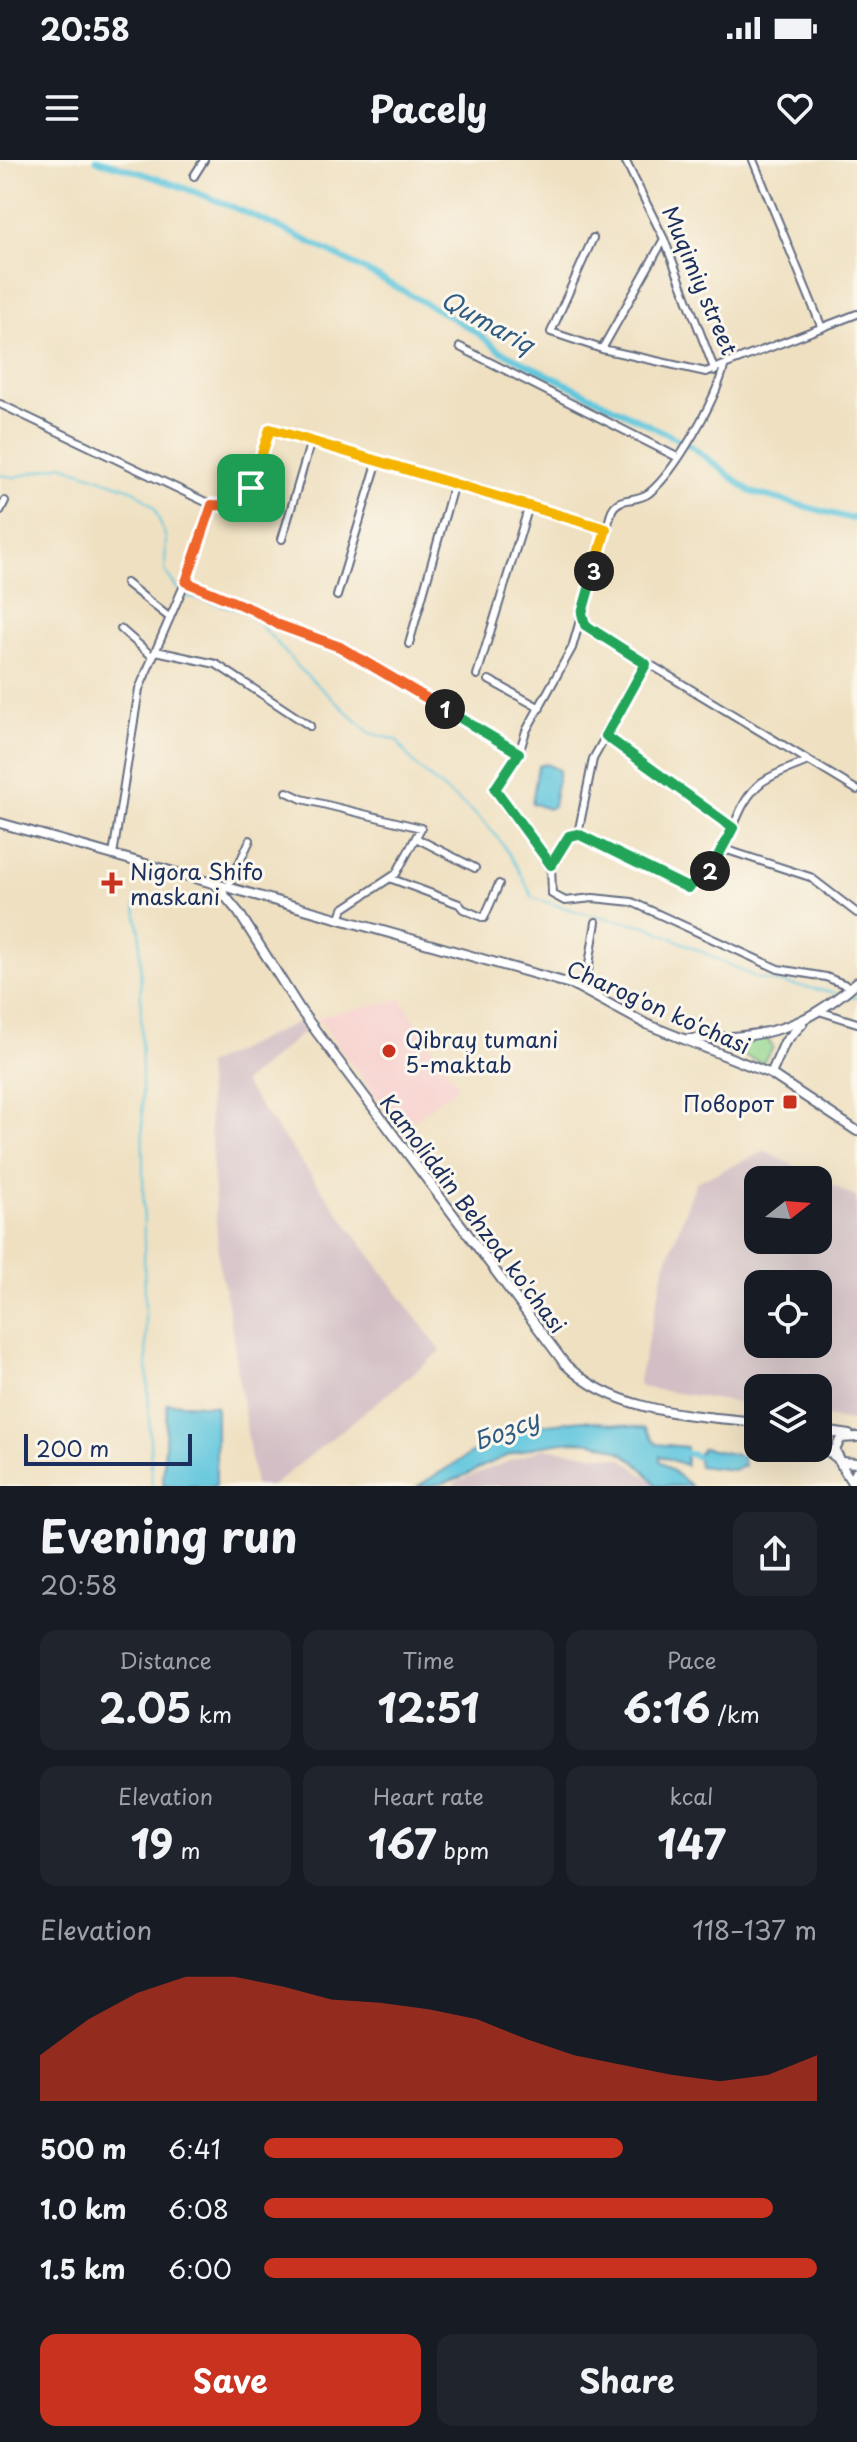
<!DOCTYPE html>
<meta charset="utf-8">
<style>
body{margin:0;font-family:"Playpen Sans",sans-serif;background:#20242c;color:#f1f3f6;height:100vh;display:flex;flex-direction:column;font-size:30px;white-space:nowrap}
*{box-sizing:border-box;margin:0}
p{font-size:26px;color:#9ea1a6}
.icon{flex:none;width:44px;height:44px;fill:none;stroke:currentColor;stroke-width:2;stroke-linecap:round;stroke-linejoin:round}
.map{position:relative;height:1326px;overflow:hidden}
.drawer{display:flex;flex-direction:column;background:#171b24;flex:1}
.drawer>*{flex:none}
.needle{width:52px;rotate:73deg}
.buttons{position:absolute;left:744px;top:1006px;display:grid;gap:16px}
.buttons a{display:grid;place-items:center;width:88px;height:88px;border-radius:16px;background:#171b24;box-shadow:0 8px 32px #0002;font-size:40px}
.scale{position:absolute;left:24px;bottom:20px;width:168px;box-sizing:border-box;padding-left:8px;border:4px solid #1b2f5e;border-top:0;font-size:22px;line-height:28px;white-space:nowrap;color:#1b2f5e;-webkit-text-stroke:6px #fbf7ec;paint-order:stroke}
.pin{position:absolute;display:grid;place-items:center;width:68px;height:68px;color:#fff;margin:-34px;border-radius:16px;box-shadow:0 4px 12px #0006}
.km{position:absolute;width:40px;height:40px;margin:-20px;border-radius:50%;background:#222;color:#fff;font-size:22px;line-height:40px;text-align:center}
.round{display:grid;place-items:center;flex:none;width:84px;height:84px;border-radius:16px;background:#20242c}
.head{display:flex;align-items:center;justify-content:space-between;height:136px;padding:0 40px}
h1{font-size:44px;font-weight:700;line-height:60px}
.metrics{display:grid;grid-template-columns:repeat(3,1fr);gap:12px;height:136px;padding:8px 40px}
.metrics div{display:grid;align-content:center;border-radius:16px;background:#20242c;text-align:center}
.metrics b{font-size:40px;font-weight:700}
.metrics small{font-size:22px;font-weight:400}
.metrics p{font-size:22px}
.chart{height:224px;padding:16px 40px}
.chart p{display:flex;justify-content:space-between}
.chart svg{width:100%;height:144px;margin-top:8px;fill:#c8321e;opacity:.7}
.cta{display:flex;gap:16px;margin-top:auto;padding:16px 40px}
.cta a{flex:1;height:92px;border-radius:16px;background:#c8321e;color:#fff;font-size:32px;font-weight:700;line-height:92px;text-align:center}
.cta a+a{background:#20242c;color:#f1f3f6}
ul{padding:0 40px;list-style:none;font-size:26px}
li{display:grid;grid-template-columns:128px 96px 1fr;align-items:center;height:60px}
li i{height:20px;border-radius:10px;background:#c8321e}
.status{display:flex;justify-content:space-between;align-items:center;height:56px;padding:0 40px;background:#171b24;direction:ltr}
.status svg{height:22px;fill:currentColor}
header{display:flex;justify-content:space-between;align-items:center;height:104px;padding:0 40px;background:#171b24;font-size:36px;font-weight:700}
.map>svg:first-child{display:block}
.built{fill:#f7d0ce}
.industrial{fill:#d2bec4;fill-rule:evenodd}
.green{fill:#91d48c;stroke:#568275;stroke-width:2}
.water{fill:#60c6dd;stroke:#3e7a9e;stroke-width:2}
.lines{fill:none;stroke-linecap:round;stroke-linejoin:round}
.stream{stroke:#60c6dd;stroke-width:2}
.canal{stroke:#60c6dd;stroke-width:6}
.street-casing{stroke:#656d81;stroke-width:10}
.secondary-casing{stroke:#656d81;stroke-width:12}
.street{stroke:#fff;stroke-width:6}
.secondary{stroke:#fff;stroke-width:8}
.split-1-casing{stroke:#fff;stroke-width:16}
.split-2-casing{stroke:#fff;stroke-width:16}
.split-3-casing{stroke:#fff;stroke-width:16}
.split-4-casing{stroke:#fff;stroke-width:16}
.split-1{stroke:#f0652b;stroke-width:10}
.split-2{stroke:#22a559;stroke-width:10}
.split-3{stroke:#22a559;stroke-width:10}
.split-4{stroke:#f5b400;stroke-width:10}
.poi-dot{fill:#c8321e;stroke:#fbf7ec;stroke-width:3}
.labels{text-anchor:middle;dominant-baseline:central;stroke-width:6;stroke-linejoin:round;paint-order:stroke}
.street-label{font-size:22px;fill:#1b2f5e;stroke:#fbf7ec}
.poi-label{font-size:22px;fill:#1b2f5e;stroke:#fbf7ec;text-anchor:start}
.water-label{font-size:24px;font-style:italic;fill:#305c84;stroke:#fbf7ec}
</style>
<div class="status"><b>20:58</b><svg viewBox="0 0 49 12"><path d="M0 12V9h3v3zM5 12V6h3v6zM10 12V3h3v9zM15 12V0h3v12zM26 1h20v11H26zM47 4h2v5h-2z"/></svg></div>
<header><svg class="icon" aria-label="menu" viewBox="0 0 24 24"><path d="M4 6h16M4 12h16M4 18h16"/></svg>Pacely<svg class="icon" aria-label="heart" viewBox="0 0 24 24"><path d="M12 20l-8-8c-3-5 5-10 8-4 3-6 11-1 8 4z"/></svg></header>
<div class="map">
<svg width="857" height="1326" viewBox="0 0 857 1326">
<rect width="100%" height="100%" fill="#fbf7ec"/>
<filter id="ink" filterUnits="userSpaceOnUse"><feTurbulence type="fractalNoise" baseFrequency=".0125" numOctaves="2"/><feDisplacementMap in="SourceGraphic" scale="16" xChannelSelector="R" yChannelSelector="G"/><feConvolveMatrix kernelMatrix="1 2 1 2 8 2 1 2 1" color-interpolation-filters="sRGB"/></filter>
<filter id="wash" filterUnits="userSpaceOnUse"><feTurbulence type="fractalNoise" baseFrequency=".006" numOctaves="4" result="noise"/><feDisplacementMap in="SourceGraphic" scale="32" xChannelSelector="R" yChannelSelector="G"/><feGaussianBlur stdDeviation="1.8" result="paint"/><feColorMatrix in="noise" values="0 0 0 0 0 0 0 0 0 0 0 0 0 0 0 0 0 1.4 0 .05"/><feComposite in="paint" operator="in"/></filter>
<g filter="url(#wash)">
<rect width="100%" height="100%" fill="#efe0c1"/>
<path class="built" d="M401,839l57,87 -57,44 -84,-113z"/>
<path class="industrial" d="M298,862l7,9 -62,52 198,268 -169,135h-17l-28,-187 -8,-33 -13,-201z
M766,991l91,47v224l-39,-6v-28h-60v18l-118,-19 -1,-8 26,-113 31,-84zM818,1020v60h-60v-60zM818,1124v60h-60v-60z
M544,1288l77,10 37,28h-206l7,-6z"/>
<path class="green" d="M767,878l6,10 -11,15 -49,-20z"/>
<path class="water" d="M546,604l13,6 -6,36 -5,3 -16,-6 6,-37z
M167,1243l49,3v80h-53z
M583,1260l62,8 11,16 30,3v18l-26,-9 -1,4 32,26h-34c-38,-53 -84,-52 -142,-33 -38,12 -56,33 -97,33l95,-58z
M703,1288l39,8 2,10 -11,4 -34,-4 -2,-10z"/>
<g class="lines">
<path class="stream" d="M0,315l15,2 47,-12 72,25 20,17 12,31 -1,33 13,19
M182,435l67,17 52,58 69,63 27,7c19,34 52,51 80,76 25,21 42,53 56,82l49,15 65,13 112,53 78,14
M135,745l5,27 5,385 7,169
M847,836l10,2"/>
<path class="canal" d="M96,0c136,36 259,102 380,172l23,18 192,96 60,46 101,27 5,-4
M681,1292l16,4"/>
</g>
</g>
<g filter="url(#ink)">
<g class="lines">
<g class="street-casing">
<path id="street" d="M625,0l39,79 51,132
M753,0l69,168
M194,16l10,-16
M593,78l-42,94 51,17 104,23 151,-58
M460,187l217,110
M602,189l62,-110
M0,244l212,101c47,1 46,-39 58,-76l336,100
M0,351l5,-10
M282,379l29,-98
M186,422l67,28 26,15 61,22 179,106
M126,423l44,35
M337,436l41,-136
M582,455l3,10 272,165
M121,469l32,28
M409,484l45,-161
M156,491l60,13 94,62
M477,515l52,-169
M489,520l51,28
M606,576l127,92
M287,632l15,7 119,29 -25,46 -53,35 -3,8
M578,674l-9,2 -18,29 1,29 13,7 28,-3 39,4 146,67 48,8 25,10
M578,674l110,54c45,-19 39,-79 74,-106 13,-9 32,-15 46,-21
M578,674l15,-75 53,-95
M418,679l57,29
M724,689l86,28 47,36
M113,695l26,-166 46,-106 27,-78
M551,705l-56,-76 24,-36 7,-22 46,-83 40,-138c8,-15 24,-7 37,-17 27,-22 66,-92 75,-126
M392,719l67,25 4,5 21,9 15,-34
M228,727l22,-47
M585,829l11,-67
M819,851l38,12"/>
</g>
<g class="secondary-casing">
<path id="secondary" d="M0,663l574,162 72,39 125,50 86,57
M216,725l23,28 62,98 264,353c50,49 126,51 193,58
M688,879c76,-2 110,-6 169,-57
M771,914l14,-32 17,-18
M818,1270l31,5
M857,1277l-16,1 -6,12 6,12 16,1
M818,1284l19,14 17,28
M852,1322l5,-11"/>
</g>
<use href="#street" class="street"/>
<use href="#secondary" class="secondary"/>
</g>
</g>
<g class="lines" filter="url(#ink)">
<g class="split-1-casing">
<path id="split-1" d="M251,328c-11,16 -20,18 -39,17l-26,77 67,28 26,15 61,22 105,62"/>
</g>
<g class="split-2-casing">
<path id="split-2" d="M445,549l74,44 -24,36 56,76 18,-29 9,-2 110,54 22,-17"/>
</g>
<g class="split-3-casing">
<path id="split-3" d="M594,411l-12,42 3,12 61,39 -40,72 127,92 -23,43"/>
</g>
<g class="split-4-casing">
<path id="split-4" d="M251,328l19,-59 336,100 -12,42"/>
</g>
<use href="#split-1" class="split-1"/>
<use href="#split-2" class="split-2"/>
<use href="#split-3" class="split-3"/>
<use href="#split-4" class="split-4"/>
</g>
<g class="poi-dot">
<path d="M108 711h8v8h8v8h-8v8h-8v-8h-8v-8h8z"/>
<circle cx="389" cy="891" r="8"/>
<rect x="782" y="934" width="16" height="16" rx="4"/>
</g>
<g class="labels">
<g class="street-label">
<text transform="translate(701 120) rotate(67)">Muqimiy street</text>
<text transform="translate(659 846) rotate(24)">Charog'on ko'chasi</text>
<text transform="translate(474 1053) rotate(53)">Kamoliddin Behzod ko'chasi</text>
</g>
<g class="poi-label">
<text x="130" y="710">Nigora Shifo<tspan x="130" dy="25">maskani</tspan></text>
<text x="405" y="878">Qibray tumani<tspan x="405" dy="25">5-maktab</tspan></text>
<text x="774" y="942" text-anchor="end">Поворот</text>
</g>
<g class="water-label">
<text transform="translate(488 161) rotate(29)">Qumariq</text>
<text transform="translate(506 1269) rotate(-21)">Бозсу</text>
</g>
</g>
</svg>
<div class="buttons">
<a><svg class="needle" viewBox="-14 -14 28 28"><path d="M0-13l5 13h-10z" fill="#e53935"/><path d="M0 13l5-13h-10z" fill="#9ea1a6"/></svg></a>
<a><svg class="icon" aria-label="locate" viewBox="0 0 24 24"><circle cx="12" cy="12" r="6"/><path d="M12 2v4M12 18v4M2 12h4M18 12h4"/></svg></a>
<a><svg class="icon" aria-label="layers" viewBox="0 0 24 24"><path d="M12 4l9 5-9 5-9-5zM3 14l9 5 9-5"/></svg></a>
</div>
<div class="scale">200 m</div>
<div class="pin" style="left:251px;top:328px;background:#1e9e55"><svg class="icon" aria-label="arrive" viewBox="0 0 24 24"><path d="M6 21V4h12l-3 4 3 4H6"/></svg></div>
<b class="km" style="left:445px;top:549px">1</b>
<b class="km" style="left:710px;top:711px">2</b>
<b class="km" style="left:594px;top:411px">3</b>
</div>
<section class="drawer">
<div class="head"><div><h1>Evening run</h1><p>20:58</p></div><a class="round"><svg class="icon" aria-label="share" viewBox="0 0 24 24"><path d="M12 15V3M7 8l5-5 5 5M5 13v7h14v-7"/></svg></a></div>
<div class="metrics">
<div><p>Distance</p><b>2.05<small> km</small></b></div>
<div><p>Time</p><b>12:51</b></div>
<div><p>Pace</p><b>6:16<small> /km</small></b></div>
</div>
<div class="metrics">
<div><p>Elevation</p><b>19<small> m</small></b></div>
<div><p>Heart rate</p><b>167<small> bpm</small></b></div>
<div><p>kcal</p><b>147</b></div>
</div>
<div class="chart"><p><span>Elevation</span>118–137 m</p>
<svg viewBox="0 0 160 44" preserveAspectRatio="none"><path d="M0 44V30L10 19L20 11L30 6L40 6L50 9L60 13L70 14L80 16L90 19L100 25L110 30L120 33L130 36L140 38L150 36L160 30V44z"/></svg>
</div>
<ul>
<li><b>500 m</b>6:41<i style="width:65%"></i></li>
<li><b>1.0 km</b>6:08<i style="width:92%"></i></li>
<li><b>1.5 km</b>6:00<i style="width:100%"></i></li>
</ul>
<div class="cta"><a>Save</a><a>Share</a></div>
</section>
